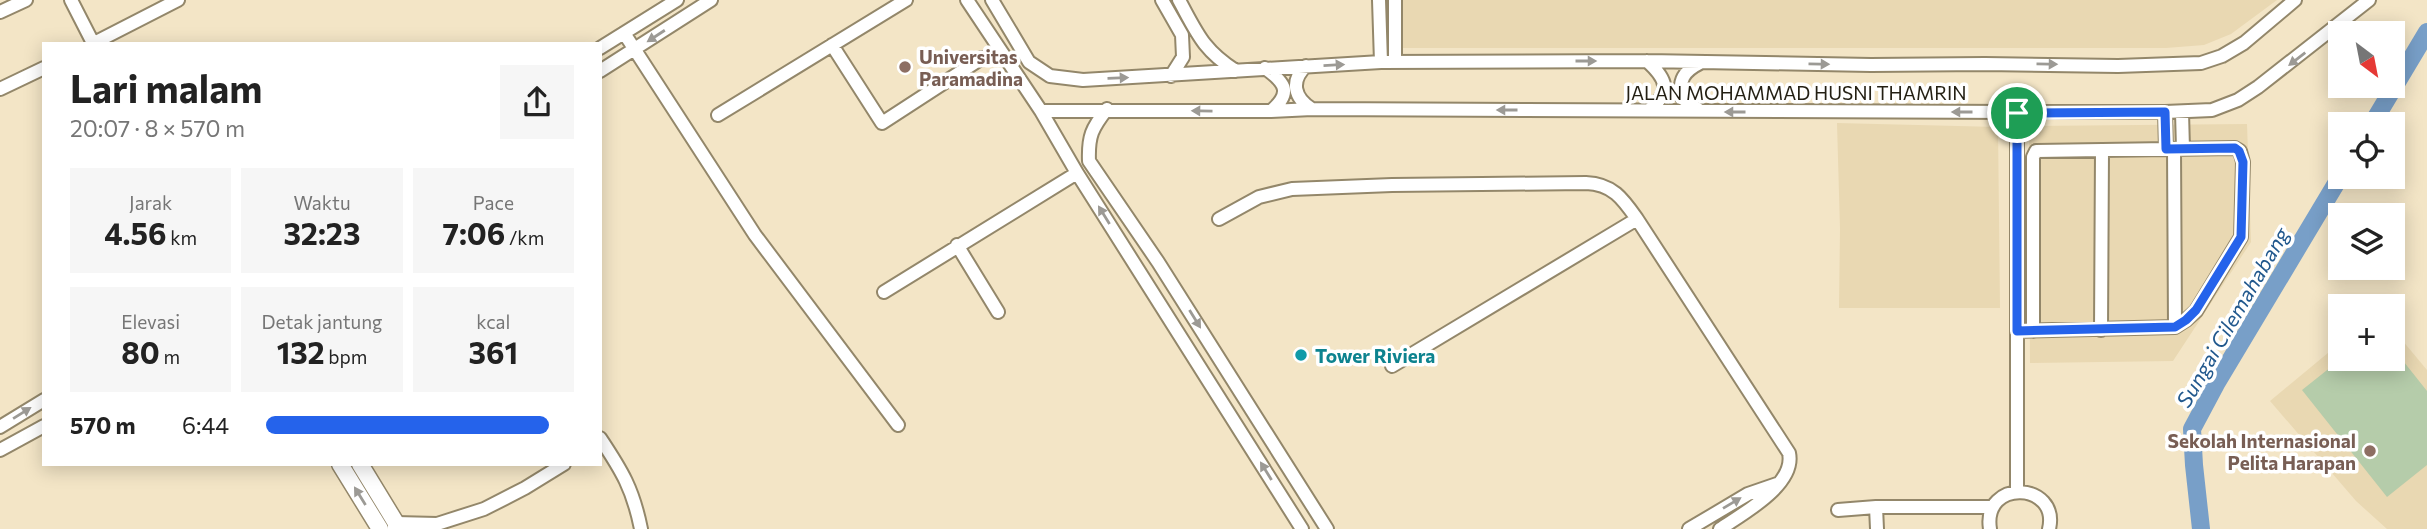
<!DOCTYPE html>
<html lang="id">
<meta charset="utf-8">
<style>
body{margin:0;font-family:Commissioner,sans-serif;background:#f6f6f6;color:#222;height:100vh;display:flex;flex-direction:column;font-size:26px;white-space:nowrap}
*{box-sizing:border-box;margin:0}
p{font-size:23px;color:#767676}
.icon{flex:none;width:38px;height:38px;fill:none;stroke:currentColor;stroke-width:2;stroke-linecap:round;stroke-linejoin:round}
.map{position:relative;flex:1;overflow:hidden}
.sheet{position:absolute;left:42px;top:42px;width:560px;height:424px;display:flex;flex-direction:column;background:#fff;border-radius:0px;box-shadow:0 4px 18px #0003}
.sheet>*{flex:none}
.needle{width:46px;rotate:148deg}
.fabs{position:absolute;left:2328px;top:21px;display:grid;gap:14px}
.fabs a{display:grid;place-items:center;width:77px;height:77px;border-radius:0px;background:#fff;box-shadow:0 4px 18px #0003;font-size:35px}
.pin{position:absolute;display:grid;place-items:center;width:60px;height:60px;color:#fff;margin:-30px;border:4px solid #fff;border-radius:50%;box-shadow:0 2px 7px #0007}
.round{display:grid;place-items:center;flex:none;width:74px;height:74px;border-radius:0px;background:#f6f6f6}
.overview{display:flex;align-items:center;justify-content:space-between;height:119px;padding:0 28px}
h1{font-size:38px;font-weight:700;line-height:52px}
.figures{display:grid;grid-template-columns:repeat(3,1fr);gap:10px;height:119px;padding:7px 28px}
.figures div{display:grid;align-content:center;border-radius:0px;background:#f6f6f6;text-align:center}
.figures b{font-size:30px;font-weight:700}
.figures small{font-size:19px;font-weight:400}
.figures p{font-size:19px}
ul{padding:0 28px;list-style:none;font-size:23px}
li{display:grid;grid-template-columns:112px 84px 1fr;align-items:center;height:52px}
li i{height:18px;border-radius:9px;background:#2563eb}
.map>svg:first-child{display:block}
.built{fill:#e9d8b2}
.green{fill:#b5ccaa}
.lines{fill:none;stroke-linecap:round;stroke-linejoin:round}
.river{stroke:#789fc8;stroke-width:18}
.minor-casing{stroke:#93876a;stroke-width:16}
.major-casing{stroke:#93876a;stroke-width:19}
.minor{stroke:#fff;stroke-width:12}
.major{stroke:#fff;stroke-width:16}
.oneway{fill:#9c9a95}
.route-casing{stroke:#fff;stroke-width:14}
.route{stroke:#2563eb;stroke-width:9}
.education-dot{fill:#8d6e63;stroke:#fff;stroke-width:2.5}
.culture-dot{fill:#0f9aa8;stroke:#fff;stroke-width:2.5}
.labels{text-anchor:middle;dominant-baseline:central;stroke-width:7;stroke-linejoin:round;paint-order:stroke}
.education-label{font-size:19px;font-weight:bold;fill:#785e54;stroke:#fff;text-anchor:start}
.street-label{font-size:19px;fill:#231f13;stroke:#fff}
.culture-label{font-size:19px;font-weight:bold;fill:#0d838f;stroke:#fff;text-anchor:start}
.water-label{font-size:21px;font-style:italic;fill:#21588d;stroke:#fff}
</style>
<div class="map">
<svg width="2427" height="529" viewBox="0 0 2427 529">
<rect width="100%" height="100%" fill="#f3e5c6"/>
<path class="built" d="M1403,0h874l-46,34 -27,11 -38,3h-763z
M1837,123l161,4 2,181h-161l1,-79z
M2247,124l4,118 -78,119 -143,2 -1,-237z
M2392,328l35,42v159h-40l-31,-28 -86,-100 70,-58v16h52z"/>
<path class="green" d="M2392,347l35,44v74l-40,32 -85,-107 39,-31h51z"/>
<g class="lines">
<path class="river" d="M2372,124l55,-92
M2201,529l-7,-64 -2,-36 24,-45 124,-207"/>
<g class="minor-casing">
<path id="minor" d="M71,0l22,43
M967,0l74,111 36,62 225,356
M992,0l37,62 21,14 33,4 298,-18 266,-1 224,4 114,-1 133,2 83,-3 21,-7 22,-13 51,-43
M1162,0l20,35 1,22 -12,19
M1179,0c18,33 24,50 57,71
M1379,0l2,62
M1395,0v62
M0,12l26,-12
M624,33l131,202 143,190
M92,44l86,-44
M832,45l50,78 100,-65
M600,48l77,-48
M1647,61c20,18 25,31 2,49
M1306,66c-16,15 -12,32 6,43
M1265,68c21,15 27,25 6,43
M600,71l111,-71
M0,89l44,-21
M1107,109c-15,19 -19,27 -18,52l69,101 169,267
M1699,110l-17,-12c-4,-18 2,-27 18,-35
M1041,111h230l41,-2 705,3h148l47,-2 26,-10 20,-13 111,-87
M2165,112l1,37
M2182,112l1,37
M718,115l188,-115
M2174,149l1,178
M1219,219l40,-22 33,-8 100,-4 194,-2c27,1 37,16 51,36l152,234c7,32 -47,61 -69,76
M957,245l41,67
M884,292l193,-119
M2101,330l1,-180
M2017,331l158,-4 11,-7 10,-9 45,-74 2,-75 -3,-11 -5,-3 -199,3 -3,6v174
M1392,366l245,-147
M0,427l44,-27
M600,438c22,33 33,51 41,91
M0,450l44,-24
M2017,491v-379
M1838,510l38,-3
M396,523l41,1 47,-15 41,-21 39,-24
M1689,529l59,-35 29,-10
M1877,529l-1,-22h117
M1990,529c-8,-51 70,-47 59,0"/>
</g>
<g class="major-casing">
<path id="major" d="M340,464l40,65
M360,464l36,59v6"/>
</g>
<use href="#minor" class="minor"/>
<use href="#major" class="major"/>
</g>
<defs><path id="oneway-solid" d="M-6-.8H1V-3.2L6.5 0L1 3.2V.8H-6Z" transform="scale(1.75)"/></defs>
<g class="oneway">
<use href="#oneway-solid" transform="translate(656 36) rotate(147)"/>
<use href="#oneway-solid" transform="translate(2297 59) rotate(142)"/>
<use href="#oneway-solid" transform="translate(1586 61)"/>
<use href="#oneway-solid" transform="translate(1819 64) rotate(1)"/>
<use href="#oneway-solid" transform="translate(2047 64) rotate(1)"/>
<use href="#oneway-solid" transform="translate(1334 65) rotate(-3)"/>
<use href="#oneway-solid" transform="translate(1118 78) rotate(-2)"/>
<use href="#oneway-solid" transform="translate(1507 110) rotate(-180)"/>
<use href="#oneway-solid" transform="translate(1202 111) rotate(-179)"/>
<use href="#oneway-solid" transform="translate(1735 112) rotate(-180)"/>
<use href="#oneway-solid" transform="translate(1962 112) rotate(-180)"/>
<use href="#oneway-solid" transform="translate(1104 215) rotate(-122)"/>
<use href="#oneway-solid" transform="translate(1195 319) rotate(58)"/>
<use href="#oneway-solid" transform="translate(22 413) rotate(-32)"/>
<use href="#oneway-solid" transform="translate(1266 471) rotate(-122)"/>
<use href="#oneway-solid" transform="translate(360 496) rotate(-122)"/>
<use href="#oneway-solid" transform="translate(1732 503) rotate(-31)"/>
</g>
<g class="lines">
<g class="route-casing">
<path id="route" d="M2165,112l1,37 69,-1 4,3 4,11 -2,75 -45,73 -10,10 -11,7 -158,4v-218z"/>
</g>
<use href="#route" class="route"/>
</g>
<g class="education-dot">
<circle cx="905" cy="67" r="7"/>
<circle cx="2370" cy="451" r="7"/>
</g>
<circle class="culture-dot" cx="1301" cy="355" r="7"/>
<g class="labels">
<g class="education-label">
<text x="919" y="56">Universitas<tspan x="919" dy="22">Paramadina</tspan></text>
<text x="2356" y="440" text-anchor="end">Sekolah Internasional<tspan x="2356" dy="22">Pelita Harapan</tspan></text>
</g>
<g class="street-label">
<text x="1796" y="92">JALAN MOHAMMAD HUSNI THAMRIN</text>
</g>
<g class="culture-label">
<text x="1315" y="355">Tower Riviera</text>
</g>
<g class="water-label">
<text transform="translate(2232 317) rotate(-60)">Sungai Cilemahabang</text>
</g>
</g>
</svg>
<div class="fabs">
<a><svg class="needle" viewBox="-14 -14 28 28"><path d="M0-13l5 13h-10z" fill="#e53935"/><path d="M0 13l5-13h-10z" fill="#767676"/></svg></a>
<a><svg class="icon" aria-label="locate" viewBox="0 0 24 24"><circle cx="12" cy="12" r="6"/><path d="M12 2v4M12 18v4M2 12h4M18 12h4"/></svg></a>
<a><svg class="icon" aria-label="layers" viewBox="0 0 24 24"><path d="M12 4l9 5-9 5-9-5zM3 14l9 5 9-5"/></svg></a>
<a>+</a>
</div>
<div class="pin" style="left:2017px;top:113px;background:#1e9e55"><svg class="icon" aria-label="arrive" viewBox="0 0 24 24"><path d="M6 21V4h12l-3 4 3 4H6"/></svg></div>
<section class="sheet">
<div class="overview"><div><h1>Lari malam</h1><p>20:07 · 8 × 570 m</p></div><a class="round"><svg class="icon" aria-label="share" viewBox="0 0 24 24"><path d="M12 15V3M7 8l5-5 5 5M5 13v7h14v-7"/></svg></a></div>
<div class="figures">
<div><p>Jarak</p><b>4.56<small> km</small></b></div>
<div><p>Waktu</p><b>32:23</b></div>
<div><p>Pace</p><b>7:06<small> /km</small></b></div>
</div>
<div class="figures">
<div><p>Elevasi</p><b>80<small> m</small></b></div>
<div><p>Detak jantung</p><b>132<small> bpm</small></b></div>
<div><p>kcal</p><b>361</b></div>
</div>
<ul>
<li><b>570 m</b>6:44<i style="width:92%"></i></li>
</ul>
</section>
</div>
